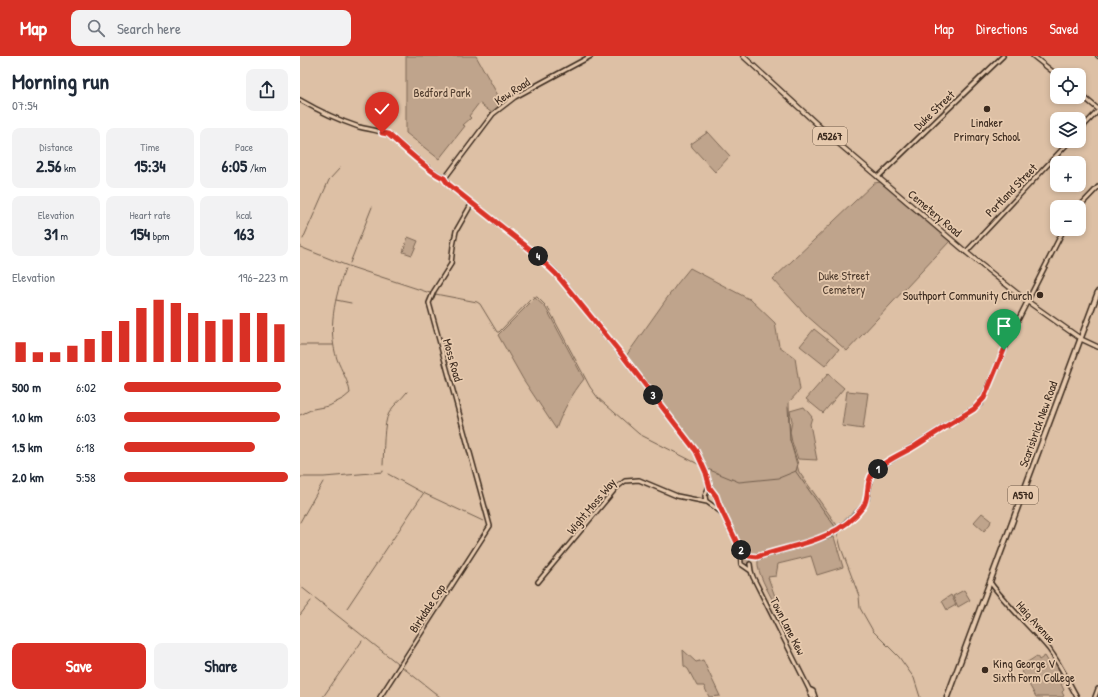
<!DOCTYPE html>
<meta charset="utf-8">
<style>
body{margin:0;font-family:"Patrick Hand",sans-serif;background:#f2f2f3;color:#1f2937;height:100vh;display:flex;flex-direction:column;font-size:15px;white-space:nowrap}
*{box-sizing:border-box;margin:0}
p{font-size:13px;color:#747a83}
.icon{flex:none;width:22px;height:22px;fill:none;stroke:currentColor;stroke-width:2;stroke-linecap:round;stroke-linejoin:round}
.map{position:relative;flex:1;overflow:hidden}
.drawer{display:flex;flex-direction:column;background:#fff;width:300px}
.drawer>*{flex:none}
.controls{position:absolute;left:750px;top:12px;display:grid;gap:8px}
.controls a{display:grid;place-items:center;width:36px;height:36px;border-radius:8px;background:#fff;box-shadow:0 2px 6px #0003;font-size:20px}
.pin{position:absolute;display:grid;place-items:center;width:34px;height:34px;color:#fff;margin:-41px -17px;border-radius:50% 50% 50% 0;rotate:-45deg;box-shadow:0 0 4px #0007}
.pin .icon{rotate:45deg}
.km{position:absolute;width:20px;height:20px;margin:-10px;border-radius:50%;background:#222;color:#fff;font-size:11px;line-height:20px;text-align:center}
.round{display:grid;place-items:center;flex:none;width:42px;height:42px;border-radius:8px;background:#f2f2f3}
.summary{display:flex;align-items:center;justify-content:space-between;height:68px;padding:0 12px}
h1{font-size:22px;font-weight:700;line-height:30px}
.metrics{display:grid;grid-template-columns:repeat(3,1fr);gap:6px;height:68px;padding:4px 12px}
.metrics div{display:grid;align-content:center;border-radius:8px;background:#f2f2f3;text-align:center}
.metrics b{font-size:17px;font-weight:700}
.metrics small{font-size:11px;font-weight:400}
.metrics p{font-size:11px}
.chart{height:112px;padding:8px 12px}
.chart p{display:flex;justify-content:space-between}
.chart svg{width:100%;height:72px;margin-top:4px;stroke:#d93025;stroke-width:6}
.cta{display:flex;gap:8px;margin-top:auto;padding:8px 12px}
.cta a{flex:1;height:46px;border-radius:8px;background:#d93025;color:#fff;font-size:16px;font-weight:700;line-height:46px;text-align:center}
.cta a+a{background:#f2f2f3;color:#1f2937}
ul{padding:0 12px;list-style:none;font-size:13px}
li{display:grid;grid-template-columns:64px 48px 1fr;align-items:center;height:30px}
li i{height:10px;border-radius:5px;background:#d93025}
header{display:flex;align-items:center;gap:24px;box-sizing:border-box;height:56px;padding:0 20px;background:#d93025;color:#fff}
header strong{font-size:19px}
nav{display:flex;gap:22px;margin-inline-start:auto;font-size:14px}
.search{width:280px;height:36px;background:#f2f2f3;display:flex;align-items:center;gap:10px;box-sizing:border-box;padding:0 14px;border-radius:8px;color:#747a83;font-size:15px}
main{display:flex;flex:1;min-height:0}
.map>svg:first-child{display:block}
.green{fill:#bfa48c;stroke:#7d6755}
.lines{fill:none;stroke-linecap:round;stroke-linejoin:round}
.stream{stroke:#725e4d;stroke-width:1}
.secondary-casing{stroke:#3b2a1e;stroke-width:6}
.primary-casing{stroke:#3b2a1e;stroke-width:6}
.highway-casing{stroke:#3b2a1e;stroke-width:7}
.secondary{stroke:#e7caae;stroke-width:3}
.primary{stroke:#e7caae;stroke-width:3.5}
.highway{stroke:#e7caae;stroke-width:4}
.rail-casing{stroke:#3b2a1e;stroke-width:2.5}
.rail{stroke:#e7caae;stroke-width:1;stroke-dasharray:3;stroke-linecap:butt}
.route-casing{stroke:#fff;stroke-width:8}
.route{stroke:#d93025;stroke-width:5}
.poi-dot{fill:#3b2a1e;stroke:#e7caae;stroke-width:1.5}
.labels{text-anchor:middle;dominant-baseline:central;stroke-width:3.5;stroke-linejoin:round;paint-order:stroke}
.shield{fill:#e7caae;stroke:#6f5a49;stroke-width:1}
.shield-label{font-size:11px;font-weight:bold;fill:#3b2a1e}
.street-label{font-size:12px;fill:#3b2a1e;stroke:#e7caae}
.park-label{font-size:12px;fill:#4f3c2e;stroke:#e7caae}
.poi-label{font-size:12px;fill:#3b2a1e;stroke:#e7caae}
</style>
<header>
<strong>Map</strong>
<div class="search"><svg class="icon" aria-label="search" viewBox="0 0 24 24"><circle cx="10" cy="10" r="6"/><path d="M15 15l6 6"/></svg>Search here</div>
<nav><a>Map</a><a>Directions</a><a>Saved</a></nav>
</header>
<main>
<section class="drawer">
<div class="summary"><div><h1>Morning run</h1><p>07:54</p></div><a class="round"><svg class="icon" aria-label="share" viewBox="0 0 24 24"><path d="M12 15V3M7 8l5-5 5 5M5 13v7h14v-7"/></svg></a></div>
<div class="metrics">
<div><p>Distance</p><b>2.56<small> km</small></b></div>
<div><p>Time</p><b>15:34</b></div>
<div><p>Pace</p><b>6:05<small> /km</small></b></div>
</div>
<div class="metrics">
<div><p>Elevation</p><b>31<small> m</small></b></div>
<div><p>Heart rate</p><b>154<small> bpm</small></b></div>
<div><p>kcal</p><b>163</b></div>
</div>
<div class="chart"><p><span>Elevation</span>196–223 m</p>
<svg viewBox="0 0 160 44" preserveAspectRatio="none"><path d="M5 44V32M15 44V38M25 44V38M35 44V34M45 44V30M55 44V25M65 44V19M75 44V11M85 44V6M95 44V8M105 44V14M115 44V19M125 44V18M135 44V14M145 44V14M155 44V21"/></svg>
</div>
<ul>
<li><b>500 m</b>6:02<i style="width:96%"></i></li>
<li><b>1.0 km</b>6:03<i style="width:95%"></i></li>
<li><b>1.5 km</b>6:18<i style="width:80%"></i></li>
<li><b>2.0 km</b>5:58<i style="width:100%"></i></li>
</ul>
<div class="cta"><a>Save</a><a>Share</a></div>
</section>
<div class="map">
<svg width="798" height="641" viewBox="0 0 798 641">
<rect width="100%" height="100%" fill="#ddc0a5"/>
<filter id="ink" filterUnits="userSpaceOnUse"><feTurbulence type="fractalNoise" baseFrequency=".025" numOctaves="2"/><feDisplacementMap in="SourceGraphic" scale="8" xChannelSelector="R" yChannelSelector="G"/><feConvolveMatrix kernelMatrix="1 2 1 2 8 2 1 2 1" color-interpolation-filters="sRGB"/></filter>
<g filter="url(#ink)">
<path class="green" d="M106,0h70l24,43 3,-2 -2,6 -9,10 -13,-10 -10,13 2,2 -8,7 2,1 -26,33 -33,-26z
M408,76l22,24 -15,16 -23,-25 -1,-3z
M581,126l69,59 -103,110 -41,-36 -33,-36 101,-96z
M108,181l10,4 -6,14 -9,-3z
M390,212l57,30 3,1 25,24 4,23 16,12 5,32 -11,12 1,38 9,32 40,56 -8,6 -78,23 -3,2v3l-4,3 -4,-1v-5l3,-3 -23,-49 -24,-57 -72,-94 51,-72z
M235,242l11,10 38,71c-12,15 -21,31 -28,50l-33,-50 -25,-44z
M514,273l25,20 -14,17 -25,-20z
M528,318l16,14 -21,25 -17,-14z
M547,335l21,2 -5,36 -21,-3z
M504,351l8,10 -2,7 7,36 -19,-1 -6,-17 -2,-10 2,-11 -2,-10z
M682,457l9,7 -1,4 -6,7 -10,-9z
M534,481l9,30 -26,8 -6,-19 -33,8 -2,12 -8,1 9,25 -3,1c-5,-11 -18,-31 -16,-43l3,-2 47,-13z
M664,534l6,10 -12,7 -5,-11z
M651,539l5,10 -9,5 -5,-9z
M383,594l13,12 7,-2 17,36 -11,1 -5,-11h-7l-9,-17 -4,-3z
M737,600l2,4 6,-4 5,8 4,-2 12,20 -5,2 3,6 -2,2 2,4 -2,1h-26l-15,-27 7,-4 -2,-3z"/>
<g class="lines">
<path class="stream" d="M3,183l26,-59 11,-12
M0,190v-1
M0,191l48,19 82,27 47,9 3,2 17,28h2l34,-35h4l11,11 42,79 8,11 41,36 63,32
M50,207l22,-56
M36,244l15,3
M0,289h33
M488,351l2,33 8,24 -2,7
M0,359l13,-6 16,-3 15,-8 6,-5c-1,-11 -9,-23 -13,-34 -10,-30 -2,-62 8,-90
M83,409c1,-13 0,-42 6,-52 5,-9 12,-13 18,-21
M405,412l34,14 40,-4 17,-7
M496,416l40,56 5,20 18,48 1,12 13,23 26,26 15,21 6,19
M88,418l33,18 62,29
M0,421h24l59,-5v-1
M0,466l23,-40
M0,530l140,111
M47,552l76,-114
M0,559l11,-14
M23,641l39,-56"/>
<g class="secondary-casing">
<path id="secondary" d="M733,0l24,19
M779,37l19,16
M0,44c19,11 38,20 59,27 8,2 24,4 30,8 14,10 41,39 56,43l3,6 83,66 25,23 64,80 76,98 10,22 4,15 6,8 3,9 21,44 1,15 10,7
M779,75l19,-20
M578,121l125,-121
M145,122l48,-64 22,-17 76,-41
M779,151l19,-20
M666,196l104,-111
M409,430l-4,10 1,5 15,11
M440,493l9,7 8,1 45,-13 29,-10 11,-8 21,-19 4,-8 3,-20 4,-6 14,-11 85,-53 8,-6 33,-75 50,-99
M450,508l1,7 2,6 56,112 4,2 2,6
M238,526l78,-94 9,-7 14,-1 38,16 30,6
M690,526c17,24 40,44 59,67 11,15 19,32 28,48
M509,633l3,8
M80,641l110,-171 -61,-223 5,-12 17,-27 2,-18 3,-15 16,-28
M795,641l3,-8"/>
</g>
<g class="primary-casing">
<path id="primary" d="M443,0l89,82 147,125 48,38 54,38 17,8"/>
</g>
<g class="highway-casing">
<path id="highway" d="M647,641l151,-405"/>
</g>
<use href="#secondary" class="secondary"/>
<use href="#primary" class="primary"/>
<use href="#highway" class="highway"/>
<g class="rail-casing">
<path id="rail" d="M796,0l2,2"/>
</g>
<use href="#rail" class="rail"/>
</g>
</g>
<g class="lines" filter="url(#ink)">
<g class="route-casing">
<path id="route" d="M82,77l6,1c12,10 44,41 56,44l4,6 83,66 25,24 63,77 77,100 10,22 4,15 6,8 3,9 21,44 9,7 8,1c37,-13 79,-15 106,-50 7,-10 2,-25 10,-34 10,-11 26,-18 39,-25 20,-13 41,-26 62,-39l10,-11 20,-48"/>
</g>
<use href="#route" class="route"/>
</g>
<g class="poi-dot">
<circle cx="687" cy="53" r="4"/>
<circle cx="740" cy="239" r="4"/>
<circle cx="685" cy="614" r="4"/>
</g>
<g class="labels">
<g class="shield">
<rect x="513" y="71" width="34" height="18" rx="3"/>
<rect x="708" y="430" width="30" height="18" rx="3"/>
</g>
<g class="shield-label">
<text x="530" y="80">A5267</text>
<text x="723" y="439">A570</text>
</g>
<g class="street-label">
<text transform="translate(212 35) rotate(-33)">Kew Road</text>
<text transform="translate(634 54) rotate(-44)">Duke Street</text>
<text transform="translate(711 134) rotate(-46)">Portland Street</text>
<text transform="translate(635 157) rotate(40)">Cemetery Road</text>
<text transform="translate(153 304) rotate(74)">Moss Road</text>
<text transform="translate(738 368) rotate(-70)">Scarisbrick New Road</text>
<text transform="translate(291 450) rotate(-50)">Wight Moss Way</text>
<text transform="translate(127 552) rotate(-57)">Birkdale Cop</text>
<text transform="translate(736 566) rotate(48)">Haig Avenue</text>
<text transform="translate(488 570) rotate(63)">Town Lane Kew</text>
</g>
<g class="park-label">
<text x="142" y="36">Bedford Park</text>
<text x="544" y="219">Duke Street<tspan x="544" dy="14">Cemetery</tspan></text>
</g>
<g class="poi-label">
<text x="687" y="66">Linaker<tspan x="687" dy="14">Primary School</tspan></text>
<text x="732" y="239" text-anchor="end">Southport Community Church</text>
<text x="693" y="607" text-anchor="start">King George V<tspan x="693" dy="14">Sixth Form College</tspan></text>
</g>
</g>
</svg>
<div class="controls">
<a><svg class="icon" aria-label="locate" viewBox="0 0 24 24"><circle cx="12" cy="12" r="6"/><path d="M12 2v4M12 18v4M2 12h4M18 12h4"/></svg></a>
<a><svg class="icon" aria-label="layers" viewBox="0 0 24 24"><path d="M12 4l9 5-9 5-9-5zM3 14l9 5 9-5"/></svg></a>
<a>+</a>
<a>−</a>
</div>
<div class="pin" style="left:704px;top:294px;background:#1e9e55"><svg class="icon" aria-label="arrive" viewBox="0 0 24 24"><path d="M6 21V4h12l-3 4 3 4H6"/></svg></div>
<div class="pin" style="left:82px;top:77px;background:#d93025"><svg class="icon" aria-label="check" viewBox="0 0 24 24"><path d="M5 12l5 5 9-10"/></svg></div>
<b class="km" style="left:578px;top:413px">1</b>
<b class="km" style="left:441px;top:494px">2</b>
<b class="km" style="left:353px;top:339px">3</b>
<b class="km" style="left:238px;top:200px">4</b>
</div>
</main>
